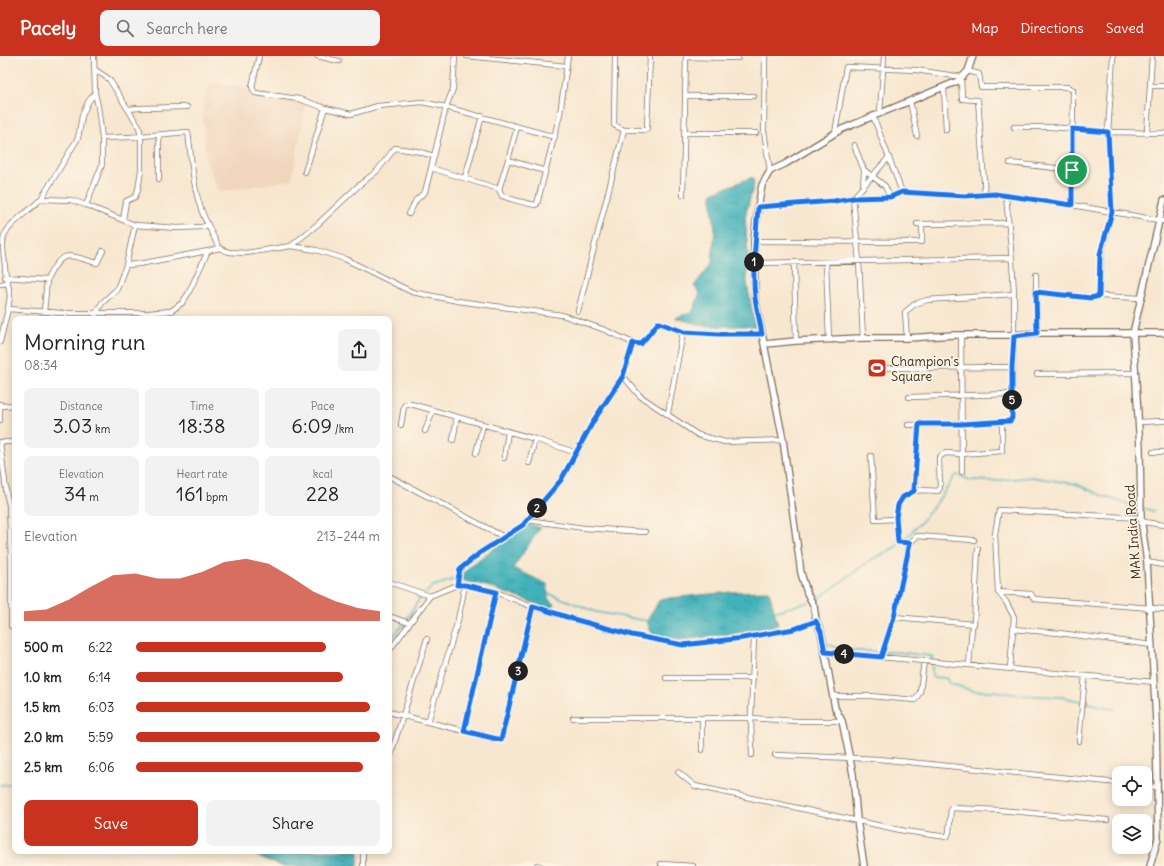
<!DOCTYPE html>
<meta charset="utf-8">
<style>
body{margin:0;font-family:Delius,sans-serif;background:#f2f2f2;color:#222;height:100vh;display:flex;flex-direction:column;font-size:15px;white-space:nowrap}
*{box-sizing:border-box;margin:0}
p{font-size:13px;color:#767676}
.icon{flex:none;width:22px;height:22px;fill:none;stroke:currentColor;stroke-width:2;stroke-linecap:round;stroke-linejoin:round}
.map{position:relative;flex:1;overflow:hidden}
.side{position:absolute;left:12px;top:260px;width:380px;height:538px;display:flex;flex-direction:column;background:#fff;border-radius:8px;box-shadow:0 2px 10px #0003}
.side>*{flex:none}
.controls{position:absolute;left:1112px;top:710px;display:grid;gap:8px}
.controls a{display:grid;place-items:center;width:40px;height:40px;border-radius:8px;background:#fff;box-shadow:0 2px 10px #0003;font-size:20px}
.pin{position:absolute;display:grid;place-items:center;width:34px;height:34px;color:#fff;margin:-17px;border:2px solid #fff;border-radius:50%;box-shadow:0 1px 4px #0007}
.km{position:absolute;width:20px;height:20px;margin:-10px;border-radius:50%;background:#222;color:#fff;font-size:11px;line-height:20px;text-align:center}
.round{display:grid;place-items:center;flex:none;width:42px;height:42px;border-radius:8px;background:#f2f2f2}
.summary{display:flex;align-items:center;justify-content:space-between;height:68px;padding:0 12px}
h1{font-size:22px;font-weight:600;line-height:30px}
.metrics{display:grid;grid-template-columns:repeat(3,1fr);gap:6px;height:68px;padding:4px 12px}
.metrics div{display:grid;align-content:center;border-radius:8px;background:#f2f2f2;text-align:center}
.metrics b{font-size:20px;font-weight:600}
.metrics small{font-size:11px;font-weight:400}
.metrics p{font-size:11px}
.chart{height:112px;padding:8px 12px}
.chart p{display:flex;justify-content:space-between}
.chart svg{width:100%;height:72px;margin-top:4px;fill:#c8321e;opacity:.7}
.primary-button{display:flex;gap:8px;margin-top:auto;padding:8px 12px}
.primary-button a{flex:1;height:46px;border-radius:8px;background:#c8321e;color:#fff;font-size:16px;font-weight:600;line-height:46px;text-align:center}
.primary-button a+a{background:#f2f2f2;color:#222}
ul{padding:0 12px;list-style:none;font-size:13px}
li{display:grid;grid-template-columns:64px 48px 1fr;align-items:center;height:30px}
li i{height:10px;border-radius:5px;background:#c8321e}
header{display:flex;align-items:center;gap:24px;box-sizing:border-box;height:56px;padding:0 20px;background:#c8321e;color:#fff}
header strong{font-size:19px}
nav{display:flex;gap:22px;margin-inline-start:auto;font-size:14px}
.search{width:280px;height:36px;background:#f2f2f2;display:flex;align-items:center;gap:10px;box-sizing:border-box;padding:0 14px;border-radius:8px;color:#767676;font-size:15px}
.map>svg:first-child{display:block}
.built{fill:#f2d5bd}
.water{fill:url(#water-ripples);stroke:#3e6e6c}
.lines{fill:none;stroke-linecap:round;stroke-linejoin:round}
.stream{stroke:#42b2ba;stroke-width:1.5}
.minor-casing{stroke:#7d6c5c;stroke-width:6}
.tertiary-casing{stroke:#7d6c5c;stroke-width:8}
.minor{stroke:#fff;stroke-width:4.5}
.tertiary{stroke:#fff;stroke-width:5.5}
.route-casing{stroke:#fff;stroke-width:8}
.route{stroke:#1a73e8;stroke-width:5}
.labels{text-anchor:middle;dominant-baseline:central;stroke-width:3;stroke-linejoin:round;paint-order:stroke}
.poi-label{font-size:13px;fill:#3b2a1e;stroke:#fcf5e5;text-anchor:start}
.street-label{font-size:13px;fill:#3b2a1e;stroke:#fcf5e5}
</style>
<header>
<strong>Pacely</strong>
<div class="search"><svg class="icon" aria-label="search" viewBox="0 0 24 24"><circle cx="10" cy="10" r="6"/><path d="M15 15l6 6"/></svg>Search here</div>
<nav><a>Map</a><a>Directions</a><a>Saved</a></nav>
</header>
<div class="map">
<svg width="1164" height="810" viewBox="0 0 1164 810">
<defs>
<pattern id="water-ripples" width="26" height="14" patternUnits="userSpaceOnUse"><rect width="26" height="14" fill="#42b2ba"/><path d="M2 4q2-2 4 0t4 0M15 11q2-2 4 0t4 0" fill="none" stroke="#389197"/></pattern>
</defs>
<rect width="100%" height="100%" fill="#fcf5e5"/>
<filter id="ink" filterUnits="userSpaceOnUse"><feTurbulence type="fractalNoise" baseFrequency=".025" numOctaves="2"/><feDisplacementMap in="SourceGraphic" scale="8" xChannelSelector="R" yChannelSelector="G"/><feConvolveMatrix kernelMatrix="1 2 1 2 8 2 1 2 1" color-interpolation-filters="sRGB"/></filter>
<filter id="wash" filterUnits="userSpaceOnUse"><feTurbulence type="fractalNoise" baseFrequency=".012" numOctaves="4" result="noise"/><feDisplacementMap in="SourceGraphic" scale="16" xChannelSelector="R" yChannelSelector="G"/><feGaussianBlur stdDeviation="0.9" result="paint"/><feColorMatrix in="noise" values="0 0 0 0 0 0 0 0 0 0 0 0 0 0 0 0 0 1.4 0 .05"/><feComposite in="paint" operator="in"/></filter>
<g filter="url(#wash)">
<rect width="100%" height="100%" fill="#f8e7d0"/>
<path class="built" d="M213,28l31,2 62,18 -14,76 -73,12 -13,-32 -3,-38 2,-30z"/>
<path class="water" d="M753,121l1,7 -9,33 3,36 -1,30 8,43h-50l-29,-8 17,-7 7,-18 -6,-7 18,-23 3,-34 -3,-24v-12z
M529,468l11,4 -27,40 34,16 1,15 7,5 -4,5 -67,-24 -23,-5v-5c20,-20 46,-34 68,-51z
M769,535l9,34 -46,9 -53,6 -27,-6 -5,-13 13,-22 71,-7z
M245,795h113v15h-76z"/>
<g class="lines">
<path class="stream" d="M1142,452l12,3
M902,485c21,-18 37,-40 52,-64l3,-2 13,5 21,1 41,-4 44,7 27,12 36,12
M426,537l7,-7 23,-7
M546,537l20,7 30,12 52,9
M818,543c2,10 2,20 4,30
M813,545l5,-2 51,-38 25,-13 5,-4
M773,556l36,-10
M406,564l12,-19 5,-6
M825,580l2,8c20,9 42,7 64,8 14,0 27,3 41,4v21l14,1 3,5 24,8h21l26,4 42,2 53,12
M389,586l15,-19
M0,729l15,-1"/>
</g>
</g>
<g filter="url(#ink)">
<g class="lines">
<g class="minor-casing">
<path id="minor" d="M94,0l1,37 -7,9 -6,14 -4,22 -37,61 30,1 15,5 49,20 42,3 25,-1 6,-2 11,23 10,4 17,1 45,-7 25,4 29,9 67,33 46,9 104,14 43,15 28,13 -10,33 17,20 58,39 27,7 58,-2
M259,0l-7,31 3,6 44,6 26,9 26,6 27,-8 44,-4 24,5 109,30
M317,0l22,5
M467,0l99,10
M615,0l-1,69 10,5h22l1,-2 3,-72
M765,0l-1,75 6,40
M686,1l52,1
M94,13l15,10 30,48 2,9v34l-3,20 -3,7 -9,4 -3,19
M968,15l11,3 2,13h86l6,3 -1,115 92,16
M961,22l1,21 16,1 7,95
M1150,30h14
M944,31l2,43
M686,40h68
M910,45l7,35
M128,53l12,-1 47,-1
M880,57l4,-57
M873,60l29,76
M1014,71h37l57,5 56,1
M1147,76l5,-76
M685,77h71
M835,77l11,-66 70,3 46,7
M159,79v44
M102,82l28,-1 58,-5c4,30 5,66 20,93
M854,89l10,25 21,16 5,11
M434,100l-3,12 68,21 3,7c11,4 22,7 33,9l2,-1 23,-90 8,-58
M508,104l9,-33
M1010,107l63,7
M305,116l20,-64
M465,122l17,-62
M863,131l1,-17
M499,133l9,-29 37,11
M683,139l3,-139
M86,149l16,-40v-27l-4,-32 -3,-13
M758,151l76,-6 19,-3 37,-1 12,-5 63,4 30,-2 77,11
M409,158l7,-14 9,-8 6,-24
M917,168l91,-1
M754,185l168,1v-18
M291,190l27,-22 39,-37 20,-16 18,-23 21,3 18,5 12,-49 7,-18 2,-33
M826,206l3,78
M754,207l257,-5
M794,207l2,78
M126,209l13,-1 69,-13
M1036,219l1,58
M5,221l42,3c15,-32 21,-25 50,-17l6,-12
M8,227l2,13 -2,13 54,4h87l22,-2 11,-8 6,-9 20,-43 11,-3
M0,228l8,-1c-4,-9 -2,-16 -4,-25 -1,-7 -2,-14 0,-22 3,-10 28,-28 37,-37
M1036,236l55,6 8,-2 42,2
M1099,240l2,-42 11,-42 -4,-80 5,-76
M578,255l46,-181
M44,256l3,-32
M95,263l1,-6 6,-10 15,-14 9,-24 9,-40
M961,279l1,137
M863,282l-4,-77 -6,-63 36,-41
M907,282l-2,-26 10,-8 12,-4 87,-6
M0,286l8,-33
M633,287l8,1 17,-21h2l23,9 36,2h43
M888,312l124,-1
M1037,318l98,-1
M909,341l103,-3
M0,348v2l15,-1
M668,357l15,-81
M0,364v-14
M1138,366l26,-1
M401,369l3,-19 2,-2h5l124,35 42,14
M908,369l99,-3 3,-1 2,-3c0,-41 3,-81 2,-122 -1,-33 -5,-67 -8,-100
M425,375l8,-21
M453,384l4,-23
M0,386h15
M0,387l7,54 2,8 2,57v64
M1153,396h11
M476,397l7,-28
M871,400l4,64 21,-1
M504,402l4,-26
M529,407l6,-24
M389,420l115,61
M914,435l5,-67
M9,449l6,1
M527,464l57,8 61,4
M1164,469l-20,-3 -3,-4 -142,-8 -4,24 3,58 33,2 3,5 130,10
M974,484l-57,-4 -7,7 -12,-1c-1,-18 -7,-44 16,-51 7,-2 17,0 24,0l2,-3 -1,-30 3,-3 4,-2 15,1 41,-3v-29
M1147,506l17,3
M389,526l41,14
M457,529l3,-16 21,-17 42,-27 38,-45 33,-60 29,-44
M998,536l8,10 8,15 -4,52
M389,560l20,7
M894,561l16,-74
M1013,573l46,4 93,12
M389,595l41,-55 27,-11h8l31,7 37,15 40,12 59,16 51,10 60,-7 51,-9 22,-8
M825,596l329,30
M881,601l13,-40 80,7 4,-75
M969,609l3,-38 2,-3
M666,622h87
M833,640h37l45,4 5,-8 4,-31
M389,656l39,10 30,-102 7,-35
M573,662h178l3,-82
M428,666l73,18 32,-133
M464,675l32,-139
M1079,685l6,-65
M702,694v-32
M752,699l-1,-37 46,3h45
M775,699l104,4 240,24
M389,704l38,-121
M678,716l17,14 210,45 42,6 2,-5 2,-24 48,2 108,10
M1145,730l12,1
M363,795v15
M661,808l32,2
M537,809l3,1"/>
</g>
<g class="tertiary-casing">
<path id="tertiary" d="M765,288l31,-3 67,-3h44l47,-3h60l23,-2h127
M864,810l-7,-46 -4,-46 -11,-53 -7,-13 -14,-76 -5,-11 -2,-15 -7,-13 -6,-20 -18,-133 -28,-142 -1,-57 4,-34 4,-22 8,-14 15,-7 55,-34 118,-49 10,-10 5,-15
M1150,810l8,-28 -2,-117 -9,-159 -6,-44 -1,-70 -7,-115 31,-133"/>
</g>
<use href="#minor" class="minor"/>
<use href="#tertiary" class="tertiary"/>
</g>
</g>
<g class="lines" filter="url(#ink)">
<g class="route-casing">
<path id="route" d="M1072,73l36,3 4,80 -12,42 -1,42 -8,2 -55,-6 1,41 -23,3 -2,31v51l-2,3 -49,3h-42l-5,67 -11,6 -5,8 -2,12 2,25 12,1 -16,74 -13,40 -56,-5 -4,-20 -5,-11 -22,8 -51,9 -60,7 -51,-10 -59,-16 -40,-13 -32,134 -37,-9 32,-139 -31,-7h-8l3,-16 21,-17 42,-27 38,-45 33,-60 29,-44 10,-33 8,1 17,-21h2l24,9 35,2h43c-2,-12 -5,-24 -7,-36 -3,-31 1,-60 3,-91l76,-6 19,-3 37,-1 12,-5 63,4 30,-2 77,11z"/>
</g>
<use href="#route" class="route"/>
</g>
<defs>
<g id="stadium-square" transform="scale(1)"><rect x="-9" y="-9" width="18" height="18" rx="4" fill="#c8321e" stroke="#fcf5e5"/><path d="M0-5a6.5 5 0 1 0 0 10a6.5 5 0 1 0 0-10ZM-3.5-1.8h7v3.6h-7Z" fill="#fff"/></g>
</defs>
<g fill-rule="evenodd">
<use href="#stadium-square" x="877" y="312"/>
</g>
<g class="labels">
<g class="poi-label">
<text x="891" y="305">Champion's<tspan x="891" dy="15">Square</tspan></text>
</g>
<g class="street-label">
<text transform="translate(1133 476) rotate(-94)">MAK India Road</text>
</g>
</g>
</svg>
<div class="controls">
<a><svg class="icon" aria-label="locate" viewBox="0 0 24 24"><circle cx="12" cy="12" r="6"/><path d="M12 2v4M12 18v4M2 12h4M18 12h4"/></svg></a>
<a><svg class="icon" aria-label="layers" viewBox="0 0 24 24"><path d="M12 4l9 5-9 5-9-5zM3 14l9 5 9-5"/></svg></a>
</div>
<div class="pin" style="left:1072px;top:114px;background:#1e9e55"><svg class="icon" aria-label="arrive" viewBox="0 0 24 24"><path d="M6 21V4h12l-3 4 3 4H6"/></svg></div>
<b class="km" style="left:754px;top:206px">1</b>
<b class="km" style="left:537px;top:452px">2</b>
<b class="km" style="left:518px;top:615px">3</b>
<b class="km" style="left:844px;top:598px">4</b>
<b class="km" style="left:1012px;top:344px">5</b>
<section class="side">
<div class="summary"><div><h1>Morning run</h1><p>08:34</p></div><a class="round"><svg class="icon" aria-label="share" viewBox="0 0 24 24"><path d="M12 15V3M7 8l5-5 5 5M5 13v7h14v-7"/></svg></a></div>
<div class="metrics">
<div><p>Distance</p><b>3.03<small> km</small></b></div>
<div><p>Time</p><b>18:38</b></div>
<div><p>Pace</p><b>6:09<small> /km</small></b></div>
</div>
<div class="metrics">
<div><p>Elevation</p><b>34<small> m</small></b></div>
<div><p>Heart rate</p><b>161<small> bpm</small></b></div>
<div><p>kcal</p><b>228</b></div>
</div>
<div class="chart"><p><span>Elevation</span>213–244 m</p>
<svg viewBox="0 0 160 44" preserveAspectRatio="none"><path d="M0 44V38L10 37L20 31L30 23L40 16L50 15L60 18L70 18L80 14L90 8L100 6L110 9L120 17L130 26L140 32L150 36L160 38V44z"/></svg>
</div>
<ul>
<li><b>500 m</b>6:22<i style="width:78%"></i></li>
<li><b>1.0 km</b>6:14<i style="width:85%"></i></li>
<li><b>1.5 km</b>6:03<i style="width:96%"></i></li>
<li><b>2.0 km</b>5:59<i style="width:100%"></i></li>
<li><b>2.5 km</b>6:06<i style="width:93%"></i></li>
</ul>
<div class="primary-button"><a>Save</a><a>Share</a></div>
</section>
</div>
